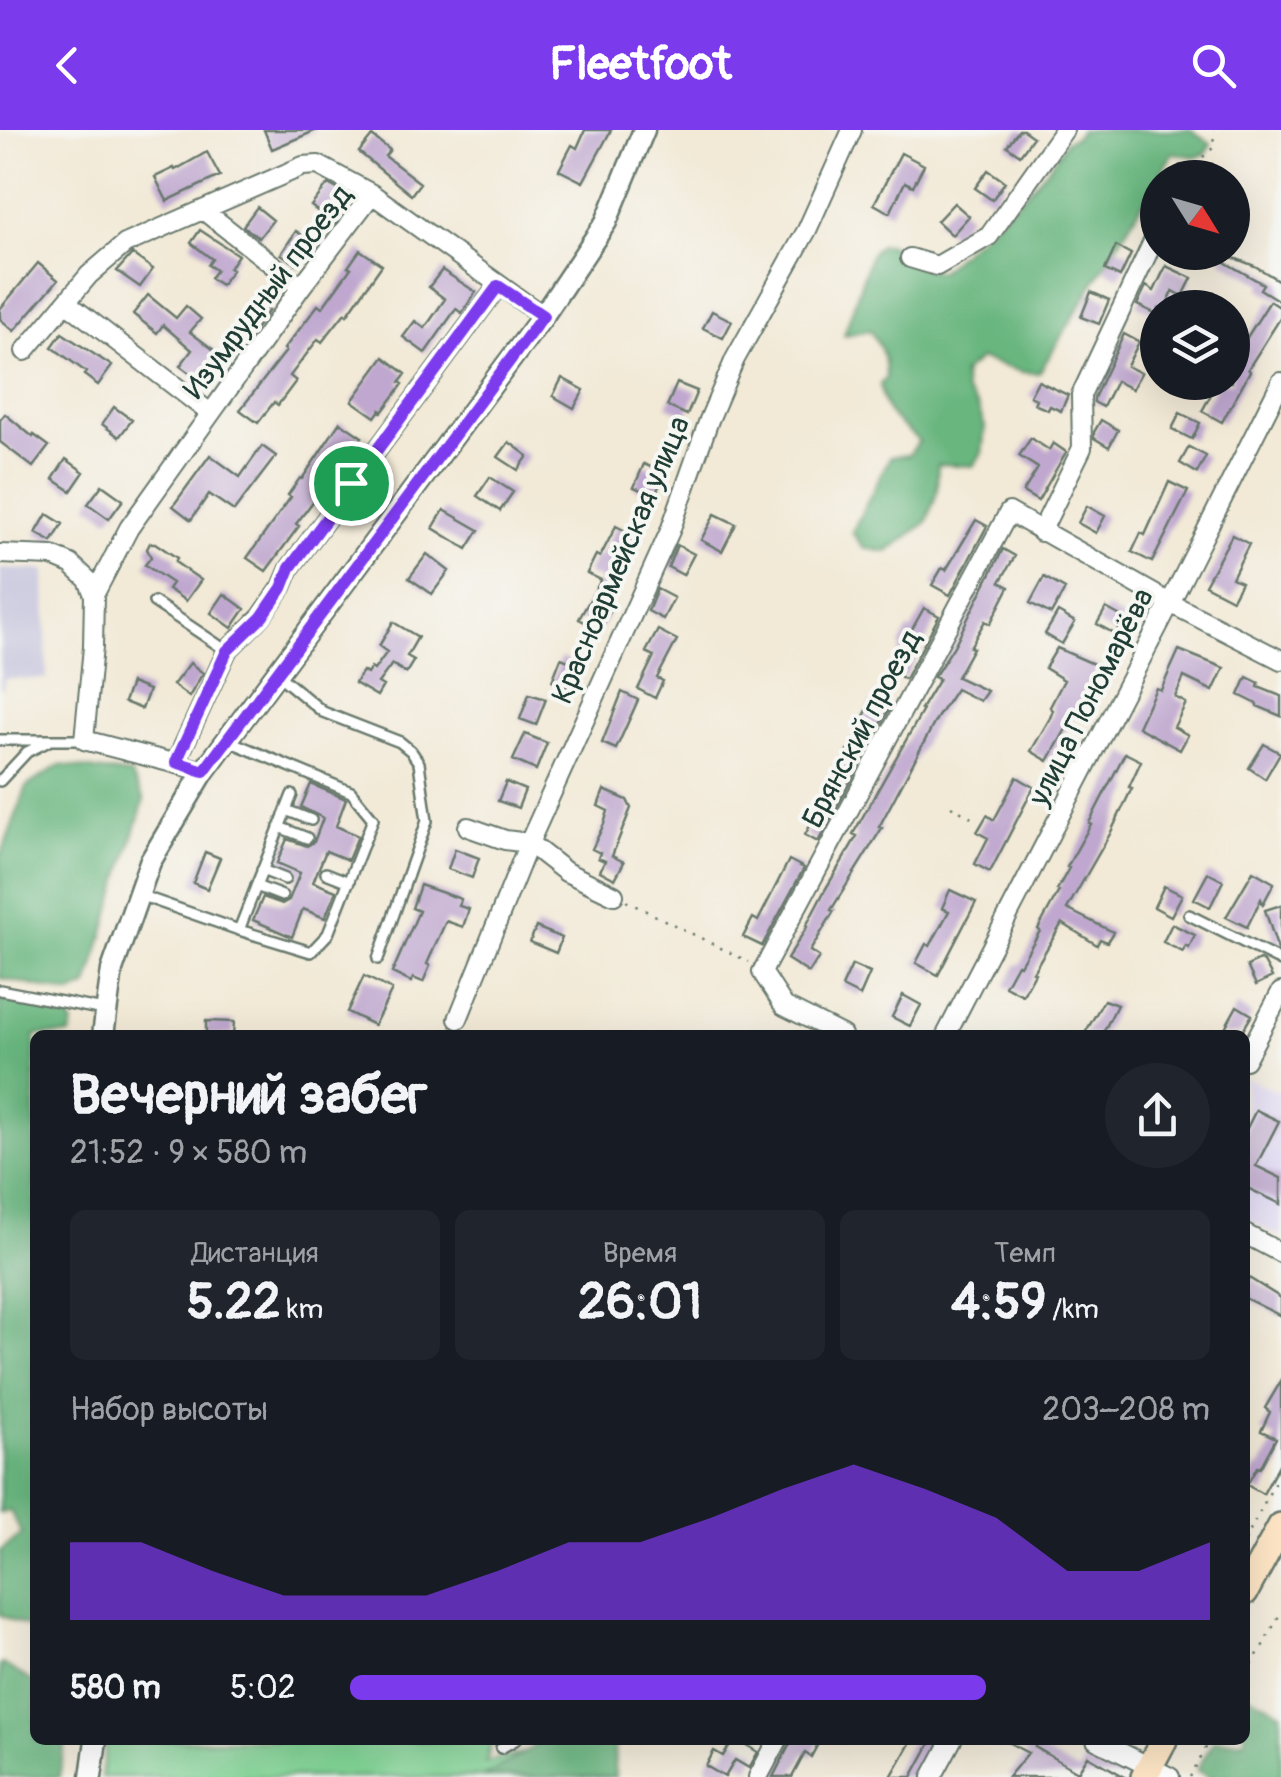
<!DOCTYPE html>
<html lang="ru">
<meta charset="utf-8">
<style>
body{margin:0;font-family:Pangolin,sans-serif;background:#20242c;color:#f1f3f6;height:100vh;display:flex;flex-direction:column;font-size:38px;white-space:nowrap}
*{box-sizing:border-box;margin:0}
p{font-size:32px;color:#9ea1a6}
.icon{flex:none;width:55px;height:55px;fill:none;stroke:currentColor;stroke-width:2;stroke-linecap:round;stroke-linejoin:round}
.map{position:relative;flex:1;overflow:hidden}
.side{position:absolute;left:30px;top:900px;width:1220px;height:715px;display:flex;flex-direction:column;background:#171b24;border-radius:15px;box-shadow:0 10px 40px #0002}
.side>*{flex:none}
.needle{width:65px;rotate:127deg}
.tools{position:absolute;left:1140px;top:30px;display:grid;gap:20px}
.tools a{display:grid;place-items:center;width:110px;height:110px;border-radius:50%;background:#171b24;box-shadow:0 10px 40px #0002;font-size:50px}
.pin{position:absolute;display:grid;place-items:center;width:85px;height:85px;color:#fff;margin:-42px;border:5px solid #fff;border-radius:50%;box-shadow:0 2px 10px #0007}
.round{display:grid;place-items:center;flex:none;width:105px;height:105px;border-radius:52px;background:#20242c}
.head{display:flex;align-items:center;justify-content:space-between;height:170px;padding:0 40px}
h1{font-size:55px;font-weight:800;line-height:75px}
.figures{display:grid;grid-template-columns:repeat(3,1fr);gap:15px;height:170px;padding:10px 40px}
.figures div{display:grid;align-content:center;border-radius:15px;background:#20242c;text-align:center}
.figures b{font-size:50px;font-weight:800}
.figures small{font-size:28px;font-weight:400}
.figures p{font-size:28px}
.chart{height:280px;padding:20px 40px}
.chart p{display:flex;justify-content:space-between}
.chart svg{width:100%;height:180px;margin-top:10px;fill:#7c3aed;opacity:.7}
ul{padding:0 40px;list-style:none;font-size:32px}
li{display:grid;grid-template-columns:160px 120px 1fr;align-items:center;height:75px}
li i{height:25px;border-radius:12px;background:#7c3aed}
header{display:flex;justify-content:space-between;align-items:center;height:130px;padding:0 40px;background:#7c3aed;color:#fff;font-size:45px;font-weight:800}
.map>svg:first-child{display:block}
.built{fill:#ded5f5}
.industrial{fill:#c3c1db}
.green{fill:#82d596;stroke:#508965;stroke-width:2.5}
.forest{fill:#69b67f;stroke:#447a5a;stroke-width:2.5}
.building{fill:#bfa7cf}
.lines{fill:none;stroke-linecap:round;stroke-linejoin:round}
.service-casing{stroke:#69796d;stroke-width:14}
.minor-casing{stroke:#69796d;stroke-width:22}
.tertiary-casing{stroke:#69796d;stroke-width:25}
.secondary-casing{stroke:#69796d;stroke-width:30}
.path{stroke:#69796d;stroke-width:2.5;stroke-dasharray:2.5 8;stroke-linecap:butt}
.service{stroke:#fff;stroke-width:9}
.minor{stroke:#fff;stroke-width:18}
.tertiary{stroke:#fff;stroke-width:20}
.secondary{stroke:#fde5c5;stroke-width:25}
.route-casing{stroke:#fff;stroke-width:20}
.route{stroke:#7c3aed;stroke-width:12}
.labels{text-anchor:middle;dominant-baseline:central;stroke-width:8;stroke-linejoin:round;paint-order:stroke}
.street-label{font-size:30px;fill:#1f3d34;stroke:#f6f6f2}
</style>
<header><svg class="icon" aria-label="back" viewBox="0 0 24 24"><path d="M15 5l-7 7 7 7"/></svg>Fleetfoot<svg class="icon" aria-label="search" viewBox="0 0 24 24"><circle cx="10" cy="10" r="6"/><path d="M15 15l6 6"/></svg></header>
<div class="map">
<svg width="1281" height="1647" viewBox="0 0 1281 1647">
<rect width="100%" height="100%" fill="#f6f6f2"/>
<filter id="ink" filterUnits="userSpaceOnUse"><feTurbulence type="fractalNoise" baseFrequency=".01" numOctaves="2"/><feDisplacementMap in="SourceGraphic" scale="20" xChannelSelector="R" yChannelSelector="G"/><feConvolveMatrix kernelMatrix="1 2 1 2 8 2 1 2 1" color-interpolation-filters="sRGB"/></filter>
<filter id="wash" filterUnits="userSpaceOnUse"><feTurbulence type="fractalNoise" baseFrequency=".0048" numOctaves="4" result="noise"/><feDisplacementMap in="SourceGraphic" scale="40" xChannelSelector="R" yChannelSelector="G"/><feGaussianBlur stdDeviation="2.25" result="paint"/><feColorMatrix in="noise" values="0 0 0 0 0 0 0 0 0 0 0 0 0 0 0 0 0 1.4 0 .05"/><feComposite in="paint" operator="in"/></filter>
<g filter="url(#wash)">
<rect width="100%" height="100%" fill="#f2e9d6"/>
<path class="built" d="M1245,947l36,16v144l-36,-19z"/>
<path class="industrial" d="M0,439l45,1 2,109h-43l-1,10h-3z"/>
<path class="green" d="M107,1610h385l-6,22 89,-22 22,37h-496z"/>
<path class="forest" d="M1081,0h110l20,13 -4,10 -10,4 -24,-4 -134,220 -17,-1 -42,-13 -17,14 2,18 13,16 7,20 -3,26 -9,13 -35,-2 -1,28 -10,30 -40,30 -23,-4 -12,-16 38,-75 19,-2 10,-14c-23,-23 -34,-20 -39,-57l6,-5c0,-22 -4,-31 -16,-49l-26,5 27,-82 9,-8h10l16,18 33,9c45,-41 97,-79 128,-132l8,-3z
M60,635l71,10 13,25 -56,186 -17,8 -71,-16v-120l27,-72z
M0,869l64,11 9,15 -3,10h-35v595l-35,-15v-64l22,-17 -12,-23 -10,2z
M3,1534l32,19v57h31l-7,37h-59v-111z
M1245,1563l36,19v65h-71l-13,-7 17,-30h31z
M544,1610h70l1,37h-131z"/>
<g id="blocks">
<path class="building" d="M264,0h53l-45,19z
M585,0h26l-28,52 -24,-12 13,-25 5,3z
M1019,0h4l10,7 -13,18 -13,-9z
M372,6l18,14 -5,6 35,27 -9,12 -52,-43z
M207,22l13,24 -53,25 -12,-24 19,-9 1,2z
M901,23l23,12 -11,21 -8,-4 -15,31 -16,-9z
M988,40l17,12 -13,18 -17,-12z
M328,54l25,14 -19,26 -23,-18z
M954,73l15,13 -17,19 -15,-14z
M257,77l16,13 -14,18 -16,-12z
M200,100l38,25 -9,13 3,2 -11,15 -11,-7 6,-8 -8,-5 4,-6 -21,-16z
M296,101l18,12 -16,22 -17,-11z
M1116,116l15,8 -11,23 -15,-7z
M360,120l22,15 -35,50 -2,-2 -23,29 -4,-3 -28,37 6,5 -18,24 -4,-3 -16,21 -18,-13 46,-59 -2,-2 21,-27 13,-17 4,3 29,-40 -3,-1z
M132,124l21,15 -13,18 -23,-16z
M1224,124l31,12 26,16v20l-21,-13 3,-5 -42,-24z
M38,133l20,17 -44,51 -14,-12v-10z
M1166,136l26,12 -9,18 -10,-5 -8,17h-7v7l-21,-10 9,-19 8,5z
M442,140l34,22 -14,21 -6,-4 -31,44 -22,-16 12,-16 10,7 20,-29 -16,-12z
M1091,162l18,8 -10,24 -18,-7z
M148,165l28,23 10,-12 15,13 -11,13 32,24 -19,27 -23,-17 12,-16 -29,-25 -6,8 -24,-19z
M255,170l14,10 -18,25 -14,-11z
M1270,171l11,7v9l-33,52 2,2 -28,51 -20,-11 16,-29h14v-32l5,3z
M712,181l20,10 -9,17 -20,-10z
M62,203l50,33 -14,19 -14,-10 2,-3 -34,-25z
M1124,204l15,8 -12,24 14,7 -9,16 -16,-8 -13,26 -9,-5v-4z
M384,227l22,17 -6,8 3,2 -21,28 -2,-2 -5,7 -23,-16z
M562,248l22,12 -10,18 -21,-12z
M1038,251l30,14 -7,16 -11,-5 -2,4 -14,-6 2,-5 -6,-3z
M677,253l20,8 -10,24 -20,-9z
M114,277l18,13 -13,17 -17,-13z
M1180,283l20,10 -8,16 -20,-10z
M5,284l28,23 1,-2 15,11 -16,21 -33,-25v-22z
M1101,290l17,10 -9,17 -15,-9v-6z
M340,292l22,15 -66,87 3,2 -33,45 -19,-13 44,-61 -3,-2 12,-17 2,1z
M1031,308l18,12 4,-7 13,9 -28,49 -15,-9 15,-24 -19,-12z
M509,312l19,14 -10,14 -20,-13z
M262,316l14,10 -42,55 -25,-17 -18,26 -18,-14 37,-51 30,22z
M1189,317l17,9 -9,17 -17,-10z
M66,329l18,13 -13,19 -18,-12z
M644,334l20,9 -9,23 -21,-9z
M490,347l23,15 -13,19 -23,-15z
M1169,352l19,9 -36,71 -20,-10 9,-19 4,2z
M102,355l21,15 -14,19 -21,-15z
M1087,376l18,10 -9,17 -18,-10z
M444,380l35,20 -12,19 -34,-21z
M47,384l16,10 -11,18 -16,-9z
M715,384l21,10 -14,27 -21,-11z
M976,390l11,6 -37,69 -18,-10 10,-17 4,2z
M616,396l21,11 -33,67 8,4 -12,22 -21,-11 22,-39 -14,-7 9,-18 4,2z
M1232,405l17,9 -17,34 9,4 -9,17 -27,-14z
M150,413h5l22,15 -2,4 26,18 -15,21 -18,-12 4,-6 -27,-18 6,-8 -4,-8z
M677,415l17,9 -11,21 -15,-8z
M1003,419l12,7 -15,26 9,5 -19,37 -5,-3 -15,26 3,1 -16,29 30,14 -7,10 -24,-12 -19,29 -58,109 3,1 -51,82 3,1 -24,40 9,6 -10,16 -22,-14 20,-32 -1,-1 19,-36 32,-54 -4,-2 70,-124 -2,-1 18,-30 -5,-2 20,-31z
M427,424l22,17 -17,23 -23,-16z
M1044,447l21,12 -14,25 -21,-11z
M657,459l17,9 -11,21 -15,-8z
M224,464l21,15 -13,19 -21,-15z
M924,478l15,8 -34,63 -15,-8 11,-23 -2,-2 9,-17 3,2z
M1106,478l18,10 -9,16 -18,-10z
M1058,482l17,10 -13,22 -17,-10z
M393,492l25,15 -11,19 7,4 -8,13 -14,-9 -14,19 5,3 -6,10 -22,-13 8,-12 4,3 4,-6 3,2 13,-18 -8,-6z
M658,500l19,10 -20,38 6,3 -8,17 -17,-9 16,-33 -8,-4z
M1057,518l41,18 -18,38 -32,57 -17,-10 19,-33 3,-8 -3,-3 14,-27 -19,-12z
M1179,520l45,18 -11,23 -29,-14 -9,20 11,6 -12,24 14,8 -8,15 -42,-23 18,-39 5,2z
M561,528l18,7 -10,23 -17,-7z
M190,533l13,10 -14,24 -16,-12z
M1247,547l12,6 -1,4 23,9v20l-24,-10v-2l-18,-9z
M131,553l18,7 -7,19 -18,-7z
M622,562l16,8 -22,49 -14,-6z
M529,564l17,5 -10,26 -16,-6z
M871,573l17,8 -70,131 -13,-7 18,-33 -3,-1 46,-82 -3,-1z
M525,604l22,9 -11,27 -23,-10z
M1264,614l16,9 -15,26 -16,-11z
M1125,623l16,8 -12,26 3,1 -22,46 -43,75 46,23 -6,10 -7,-3 -3,6 -35,-22 -29,49 2,1 -12,22 -18,-9 12,-22 3,1 20,-34 -2,-2 21,-38 -2,-1 12,-22 -2,-1 24,-43 -2,-1z
M1017,647l17,10 -44,85 -15,-8 13,-26 -11,-6 10,-17 7,5z
M506,652l19,8 -7,18 -20,-7z
M311,654l35,15 -10,27 22,10 -10,24 -22,-9 -13,31 23,9 -11,27 -22,-9 -11,28 -39,-17 10,-23 19,7 7,-4 11,-27 -23,-10 10,-24 20,7 7,-4 9,-24 -22,-11z
M604,660l23,10 4,8 -19,48 12,6 -9,17 -15,-8 5,-10 -7,-3 2,-5 -8,-4 12,-25 4,-13 -10,-5z
M455,719l24,9 -7,20 -24,-9z
M205,722l15,6 -13,31 -14,-6z
M789,730l15,8 -42,78 -19,-9 10,-19 5,3z
M1253,741l21,12 -11,21 -2,-5 -14,28 -21,-10z
M1208,743l15,8 -13,26 -16,-8z
M420,755l41,14 -2,7 10,3 -6,18 -17,-6 -19,43 3,2 -7,16 -10,-4 -2,4 -19,-9 27,-62 -7,-3z
M1164,756l18,9 -11,21 -17,-9z
M950,760l26,12 -38,73 -22,-12 10,-19 4,2 19,-35 -7,-3z
M1281,775v47l-3,-2 -13,-40z
M1172,794l23,11 -6,13 -3,-2 -3,6 -20,-10z
M536,797l26,11 -6,15 -26,-11z
M1260,830l4,2 8,15 -16,8 -9,-19z
M852,835l18,8 -10,23 -18,-9z
M364,846l28,14 -18,35 -27,-13z
M903,865l18,10 -11,21 -18,-9z
M1104,870l13,5 -15,30h-18z
M1237,876l15,9 -12,20h-19z
M206,891l28,1 -1,13h-27z
M1256,980l23,11 -23,45 25,12v26l-36,-17v-55z
M1249,1148l32,20v18l-36,-18v-12z
M1281,1251v80l-18,33 -16,-9 10,-18 3,1 16,-30 -15,-7 9,-19 -5,-4z
M733,1610h5l20,12 -9,16 -14,-8 -10,17 -19,-11 8,-15 9,5z
M792,1610h28l-9,17 -6,-4 -13,24h-19z
M912,1610h11l7,4 -18,33h-21z
M1004,1610h35l-4,7 43,25 10,-16 37,21h-117l20,-24z"/>
</g>
</g>
<g filter="url(#ink)">
<use href="#blocks" fill-opacity="0" stroke="#69796d" stroke-width="2.5"/>
<g class="lines">
<g class="service-casing">
<path id="service" d="M154,472l73,49
M277,544l46,38 77,30 11,9 8,12 8,58 -49,138
M0,610h84
M229,611l122,51 22,27 -45,115 -17,18 -72,-22
M0,651l27,-29 20,-10
M286,680l25,10
M279,697l28,11
M262,740l23,9
M326,743l23,9
M256,756l26,10
M139,765l100,35 53,-135
M1189,785l92,46
M0,860l104,20
M501,1618l14,-8"/>
</g>
<g class="minor-casing">
<path id="minor" d="M1182,48l1,-3
M203,80l98,77
M910,128l27,8 52,-30 75,-106
M67,173l143,110
M25,221l64,-76 36,-31 178,-78 15,-1 54,29
M1041,402l41,-84 -1,-53 77,-164
M0,424l52,2 19,8 17,16 6,15 -1,52 -9,93 120,31
M94,465l35,-67 172,-241 71,-93 171,122
M176,632l51,-111 34,-34 21,-30 8,-19 208,-282
M468,697l37,13 24,3 37,29 48,23
M458,889l71,-176 141,-312 39,-111 26,-61 72,-129 45,-100
M842,905l-58,-29 -22,-34 247,-460 161,91 111,57
M946,905l224,-432 111,-221
M1245,930l36,-68
M1245,1104l36,19
M1096,1610l74,37
M758,1647l20,-37
M932,1647l20,-37"/>
</g>
<g class="tertiary-casing">
<path id="tertiary" d="M103,905l9,-65 38,-108 54,-91 339,-455 63,-94 38,-92
M91,1647l5,-37"/>
</g>
<g class="secondary-casing">
<path id="secondary" d="M1245,1462l36,-66
M1144,1647l20,-37"/>
</g>
<path class="path" d="M1195,34l18,-16 1,-18
M951,676l24,14
M626,771l123,61
M1245,1411l36,-71
M1245,1543l15,-22 21,-39
M1117,1647l3,-9
M1190,1647l20,-37"/>
<use href="#service" class="service"/>
<use href="#minor" class="minor"/>
<use href="#tertiary" class="tertiary"/>
<use href="#secondary" class="secondary"/>
</g>
</g>
<g class="lines" filter="url(#ink)">
<g class="route-casing">
<path id="route" d="M498,156l45,30 -339,455 -28,-9 51,-111 35,-34 20,-29 8,-20z"/>
</g>
<use href="#route" class="route"/>
</g>
<g class="labels">
<g class="street-label">
<text transform="translate(268 162) rotate(-53)">Изумрудный проезд</text>
<text transform="translate(621 430) rotate(-67)">Красноармейская улица</text>
<text transform="translate(1091 567) rotate(-63)">улица Пономарёва</text>
<text transform="translate(862 599) rotate(-62)">Брянский проезд</text>
</g>
</g>
</svg>
<div class="tools">
<a><svg class="needle" viewBox="-14 -14 28 28"><path d="M0-13l5 13h-10z" fill="#e53935"/><path d="M0 13l5-13h-10z" fill="#9ea1a6"/></svg></a>
<a><svg class="icon" aria-label="layers" viewBox="0 0 24 24"><path d="M12 4l9 5-9 5-9-5zM3 14l9 5 9-5"/></svg></a>
</div>
<div class="pin" style="left:351px;top:353px;background:#1e9e55"><svg class="icon" aria-label="arrive" viewBox="0 0 24 24"><path d="M6 21V4h12l-3 4 3 4H6"/></svg></div>
<section class="side">
<div class="head"><div><h1>Вечерний забег</h1><p>21:52 · 9 × 580 m</p></div><a class="round"><svg class="icon" aria-label="share" viewBox="0 0 24 24"><path d="M12 15V3M7 8l5-5 5 5M5 13v7h14v-7"/></svg></a></div>
<div class="figures">
<div><p>Дистанция</p><b>5.22<small> km</small></b></div>
<div><p>Время</p><b>26:01</b></div>
<div><p>Темп</p><b>4:59<small> /km</small></b></div>
</div>
<div class="chart"><p><span>Набор высоты</span>203–208 m</p>
<svg viewBox="0 0 160 44" preserveAspectRatio="none"><path d="M0 44V25L10 25L20 32L30 38L40 38L50 38L60 32L70 25L80 25L90 19L100 12L110 6L120 12L130 19L140 32L150 32L160 25V44z"/></svg>
</div>
<ul>
<li><b>580 m</b>5:02<i style="width:74%"></i></li>
</ul>
</section>
</div>
